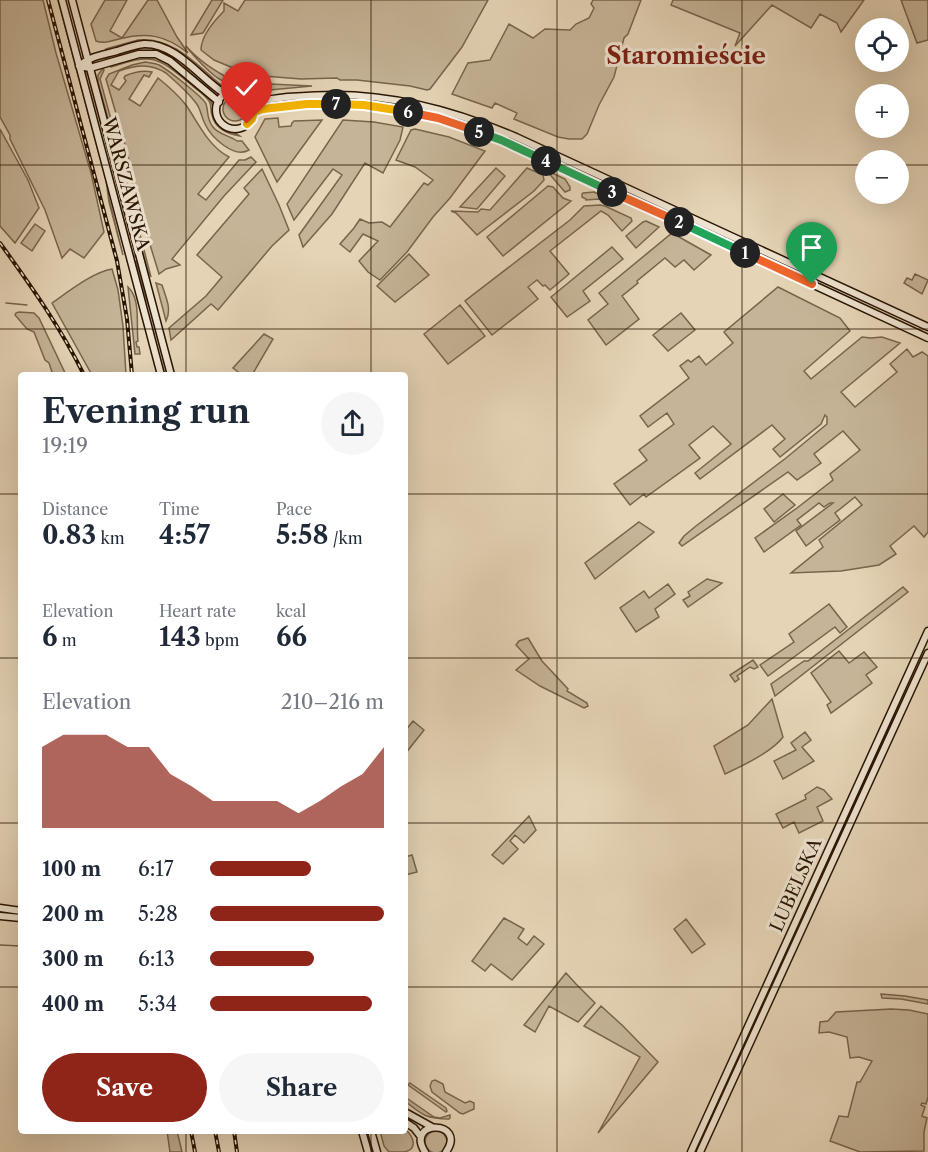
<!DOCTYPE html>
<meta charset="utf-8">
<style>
body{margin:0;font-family:"Libre Caslon Text",serif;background:#f6f6f7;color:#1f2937;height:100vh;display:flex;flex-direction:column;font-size:22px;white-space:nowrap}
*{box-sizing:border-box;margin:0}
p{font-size:20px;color:#747a83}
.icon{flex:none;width:33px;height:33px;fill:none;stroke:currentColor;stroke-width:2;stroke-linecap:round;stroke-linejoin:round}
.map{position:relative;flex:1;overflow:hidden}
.details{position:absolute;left:18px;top:372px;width:390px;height:762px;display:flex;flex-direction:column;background:#fff;border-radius:6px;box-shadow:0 6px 24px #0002}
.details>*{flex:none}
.tools{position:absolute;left:855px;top:18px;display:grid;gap:12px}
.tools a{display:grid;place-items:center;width:54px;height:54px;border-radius:50%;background:#fff;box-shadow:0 6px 24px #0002;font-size:30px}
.pin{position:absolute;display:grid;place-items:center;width:51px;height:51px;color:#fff;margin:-62px -26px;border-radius:50% 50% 50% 0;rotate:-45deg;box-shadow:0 0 6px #0007}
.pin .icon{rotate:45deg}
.km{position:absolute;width:30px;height:30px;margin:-15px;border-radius:50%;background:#222;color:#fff;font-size:16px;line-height:30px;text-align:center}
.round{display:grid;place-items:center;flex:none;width:63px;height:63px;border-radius:32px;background:#f6f6f7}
.summary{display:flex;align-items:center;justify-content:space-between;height:102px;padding:0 24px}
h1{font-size:33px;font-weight:700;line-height:45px}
.figures{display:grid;grid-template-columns:repeat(3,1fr);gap:9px;height:102px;padding:6px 24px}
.figures div{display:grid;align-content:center}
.figures b{font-size:26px;font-weight:700}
.figures small{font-size:16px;font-weight:400}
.figures p{font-size:16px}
.chart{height:168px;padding:12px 24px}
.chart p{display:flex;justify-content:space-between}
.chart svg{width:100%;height:108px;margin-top:6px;fill:#8f2418;opacity:.7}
.cta{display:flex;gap:12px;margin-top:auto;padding:12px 24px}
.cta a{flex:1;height:69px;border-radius:36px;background:#8f2418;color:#fff;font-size:24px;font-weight:700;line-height:69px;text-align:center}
.cta a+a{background:#f6f6f7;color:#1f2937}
ul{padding:0 24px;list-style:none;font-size:20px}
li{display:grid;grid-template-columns:96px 72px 1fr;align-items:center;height:45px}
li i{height:15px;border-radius:8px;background:#8f2418}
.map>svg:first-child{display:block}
.green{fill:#c5b497;stroke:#78644c;stroke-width:1.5}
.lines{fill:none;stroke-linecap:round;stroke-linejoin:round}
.stream{stroke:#746148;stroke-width:1.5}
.secondary-casing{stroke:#2a1501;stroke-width:9}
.secondary{stroke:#eee3d0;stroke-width:6}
.rail-casing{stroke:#2a1501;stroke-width:4}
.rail{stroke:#eee3d0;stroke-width:1.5;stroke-dasharray:4.5;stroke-linecap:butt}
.split-1-casing{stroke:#fff;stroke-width:12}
.split-2-casing{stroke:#fff;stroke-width:12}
.split-3-casing{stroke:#fff;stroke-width:12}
.split-4-casing{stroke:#fff;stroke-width:12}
.split-5-casing{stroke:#fff;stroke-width:12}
.split-6-casing{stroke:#fff;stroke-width:12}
.split-7-casing{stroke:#fff;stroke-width:12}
.split-8-casing{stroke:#fff;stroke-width:12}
.split-9-casing{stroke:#fff;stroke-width:12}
.split-1{stroke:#f0652b;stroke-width:8}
.split-2{stroke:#22a559;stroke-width:8}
.split-3{stroke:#f0652b;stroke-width:8}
.split-4{stroke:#22a559;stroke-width:8}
.split-5{stroke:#22a559;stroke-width:8}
.split-6{stroke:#f0652b;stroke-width:8}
.split-7{stroke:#f5b400;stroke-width:8}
.split-8{stroke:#f5b400;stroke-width:8}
.split-9{stroke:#f5b400;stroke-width:8}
.grid{fill:none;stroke:#2a1501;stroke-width:1.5;stroke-opacity:0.55}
.labels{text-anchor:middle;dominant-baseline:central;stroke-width:6;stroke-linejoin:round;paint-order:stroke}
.street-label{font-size:18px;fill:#2a1501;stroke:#eee3d0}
.district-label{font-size:24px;font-weight:bold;fill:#7a1f14;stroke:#eee3d0}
</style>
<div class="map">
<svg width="928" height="1152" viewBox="0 0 928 1152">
<rect width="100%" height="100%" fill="#e5d4b6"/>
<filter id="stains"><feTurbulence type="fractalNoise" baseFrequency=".00333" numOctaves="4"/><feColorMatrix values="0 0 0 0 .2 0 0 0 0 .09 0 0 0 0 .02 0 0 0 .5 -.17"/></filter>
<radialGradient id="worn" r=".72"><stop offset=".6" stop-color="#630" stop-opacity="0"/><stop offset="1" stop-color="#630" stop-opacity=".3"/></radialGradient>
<path class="green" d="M0,0h43l13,53 35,120 13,59 -20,26 -14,-9 -8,9 -17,-48 -35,-71v-4l-10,-18z
M58,0l48,179 3,20 14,56 -14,-53 -3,-22z
M105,0h22l-17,31 12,7 26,-38h9l20,37 11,16c-23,-18 -40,-21 -69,-14 -8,2 -15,5 -23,2l-5,-17z
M212,0h11l-20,33 -12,2z
M245,0h243l-26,47 -32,42 -3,1 -17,-4 -53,-6h-17l-3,-2 -36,1 -51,-4 -36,-15 -13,-10c0,-14 13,-29 23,-39v-8l14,8z
M593,0h48l-13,34 -4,4 -10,39 -15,28 -12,29 -5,5h-13l-11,-2 -44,-18 3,-6 -22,-10 -3,5 -40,-14 16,-31 22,-3 19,-36 24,14 12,-9 25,1 6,-6 13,-6 5,-10 -3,-4z
M673,0h191l-23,32 -4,-9 -17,-9 -9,14 -39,-23 -37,41 5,-13 -69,-28z
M901,0h27v40l-11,3z
M138,40c34,-4 59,25 83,45 8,1 15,-1 22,1 8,3 11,9 20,9l2,3c-11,-1 -16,-8 -25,-10 -7,-2 -14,-1 -21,-2l-59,-42 -55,7 1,-2z
M186,46c14,16 30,26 48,35 -2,0 -8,1 -10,0 -10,-2 -32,-27 -38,-35z
M140,48c14,-1 24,2 35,9l44,37 -2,2c-20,-16 -47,-47 -74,-45 -12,0 -24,5 -36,9l-1,-3z
M141,56c7,0 13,0 19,2 10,5 44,32 50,41 5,9 3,19 10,26 6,6 14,6 20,11 -12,-2 -25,-7 -28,-21 -2,-4 0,-10 -3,-14 -4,-7 -15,-13 -21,-19 -33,-27 -36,-28 -77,-15l-2,-1z
M145,62c5,1 10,1 14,3 8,4 45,33 47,39 3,9 0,14 7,23 6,8 16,8 24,14h5l7,9c-15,9 -38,-13 -44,-26 -4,-7 -4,-15 -9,-21 -8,-11 -20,-21 -30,-30 -16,-10 -30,-8 -47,-2l-8,14 8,5 7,-9 -2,-3 1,-2c9,-4 17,-6 27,-4l-3,5 -5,-2 -15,24 11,7 18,-28c10,8 20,17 28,27 13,19 22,41 43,52l-31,37 8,6 33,-40h6l6,-3 5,5 -32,34 -52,63 8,6 -14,4 -7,5 -19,-62 -10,-39 -2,-18 -22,-76 3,-5 23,-9z
M103,68l1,2 -4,9 17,63h-1l-2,-1 -16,-59v-7z
M86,73l2,1 49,184 -4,-3 -48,-180z
M249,83l63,3 -53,5 -11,-7z
M223 109a12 12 0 1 1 24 0a12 12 0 1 1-24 0Z
M278,118l1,9 12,-1 1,-3 2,-2 28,-1 -45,62 -22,-45 10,-18z
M343,120l31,2 29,5 -3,13 -17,33 -18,-10 -33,51 -29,33 -4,-12 43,-60 -9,-6 -39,51 -7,-16z
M0,129l28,51 11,28 -24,35 -15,-17z
M415,129l34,8 36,14 -35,47 -17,19 -26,35 -27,28 -12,-8 -9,-11 19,-20 -15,-7 -13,18 -10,-8 14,-16 6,-9 9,4 13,-1 8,5 34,-44 4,2 5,-5 -18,-13 -19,-7 15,-30z
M122,167l3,10 26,100 -3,-5 -28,-102z
M496,168l9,8 -28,33 -17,-2z
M527,168l16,7 1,5 -10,11 -57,44 -21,-22 -5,-2 27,1 3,-3 9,1z
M262,169l17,36 10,25 -17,16 -54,64 -7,-6 -40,36 -2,-12 37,-32 16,-19 -25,-22 52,-61 -5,-6z
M546,170l19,9 5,8v3l-5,2z
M548,186l5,1 10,11 8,3 -68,55 -16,-19z
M594,192l17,8 4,3 -16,-4 -13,1v-1l-4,-2v-3l1,-1z
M600,205l5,1 26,12 1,3 -10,10 -14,-16 -7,-4 -51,40 19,23 -19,16 -5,-5 -2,1 -6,-6 -9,7 10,12 -46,36 -27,-34 105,-81 14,-14z
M646,221l13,6 -23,21 -10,-12 17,-14z
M35,224l10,7 -13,20 -11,-8z
M672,233l39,22 -17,15 -10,-10 -9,7 -10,-9 -28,23 1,2 -16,13 17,23 -33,26 -18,-25 20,-16 -9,-11z
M612,247l11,12 -40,32 7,10 -23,16 -16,-20z
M409,254l20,21 -34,27 -18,-16z
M136,261l9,34 8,22 15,58h-3l-2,-4 -29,-109z
M112,269l6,21 5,36 3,49h-34l-40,-72c16,-11 41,-31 60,-34z
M915,274l13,6 -6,14 -18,-11 3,-5 5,2z
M156,283l6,2c4,13 10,24 4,36z
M128,287c13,12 8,37 10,54l-2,1 1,5h2l1,7h-5z
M778,287l62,31 10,13 -46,40 7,8 51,-42 9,1 11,-1 18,6 -59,49 14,15 42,-35 -7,-8 17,-15 6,8 9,-5 6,4v176l-4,5 -10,-11 -24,20 6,8 -17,11 -38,6 -50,2 32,-26 -4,-7 43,-35 -7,-8 -20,16 5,7 -34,26 -10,-15 37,-28h-3l-6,4 -5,-4 -22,17 4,5 -37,27 -9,-14 42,-30 36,-28 -3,-6 30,-24 -17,-19 -29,23 7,9 -24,17 -9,-8 -106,74 -3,-3 5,-7 12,-10 90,-68 41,-34v-7l-2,-2 -4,9 -41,33 -7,-8 12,-10 -13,-14 -72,54 -5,-6 36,-29 -18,-18 -24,19 11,13 -54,39 -2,-3 -14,11 -16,-21 33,-24 -8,-10 35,-26 -7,-11 -19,14 -8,-11 49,-38 -9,-12 8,-6 3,2 8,-6 7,9 27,-22 -9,-11z
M460,305l25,31 -37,28 -24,-30z
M19,312l15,1 5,5 27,57h-13l-4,-12 -4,-3 -11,-28 -7,-3 -12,-14 1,-2z
M681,313l14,17 -27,21 -15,-16z
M264,334l9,5 -21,36h-10l-9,-7z
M783,494l12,11 -21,17 -10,-13z
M639,522l15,10 -59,47 -10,-16z
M707,579l15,4 -34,24 -5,-7 7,-4 -2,-4z
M668,584l7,10 -20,15 4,8 -23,15 -16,-24 24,-17 5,7z
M903,587l5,5 -133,104 -4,-12 33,-23h4z
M829,604l18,23 -7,6 -5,-6 -67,49 -8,-11 34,-23 -5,-8z
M528,638l14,23 26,28 -1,2 20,12 1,3 -4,2 -44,-22 -24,-16 13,-11 -13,-14 3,-4z
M839,651l10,12 15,-11 13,15 -11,8 6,8 -41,30 -4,-8 4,-3 -20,-29z
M753,660l5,7 -4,2 -4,-2 -13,9 2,3 -4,3 -5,-7z
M772,699l11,38c-11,15 -41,29 -58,37l-11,-28 34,-21z
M413,721l11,9 -19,24v-23z
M805,732l6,8 -9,7 12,14 -31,18 -9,-18 22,-11 -5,-7z
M817,787l7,3 8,9 -15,8 6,14 -24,12 -5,-11 -11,6 -7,-14 30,-15 -1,-4z
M529,816l7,14 -12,13 -9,-8 -5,6 8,8 -15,15 -11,-9z
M412,855l5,17 -12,3v-18z
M504,918l20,11 -6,9 9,7 7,-9 10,8 -32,36 -21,-16 -6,7 -13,-10z
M686,919l19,25 -13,9 -18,-24z
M566,973l10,11 19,19 -17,19 -29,-16 -14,26 -11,-7z
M881,994l24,2 23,4v4l-27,-5 -19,-1z
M601,1006l22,20 35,36 -60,71 42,-76 -56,-31z
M891,1009l18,1 19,4v83l-2,7 -4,-1 -1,2 4,2 -3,9 5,2 -3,14v19l-64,1 -30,-11 9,-25 9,1 9,-35h3l12,-21 -13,-4 -9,1 -3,-21 -18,-5 -10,1 1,-11 8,-1 8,-9z
M750,1029h2l-13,28 -6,20 -35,75 -4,-1z
M435,1080l8,4 2,8 20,11 5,-2 4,2v6l-11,5 -3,-1 -28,-21 -2,-6 2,-5z
M410,1083l36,25 1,3 -1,1 -38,-27z
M405,1097l29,20 6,1 10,-3v3l-1,1c-22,0 -27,-4 -44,-18z
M405,1129c8,7 14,20 -1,23 -5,0 -11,0 -15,0l-5,-6 -4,-15h18l2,2 2,-2h3z
M167,1131h10l5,21h-12z
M425 1142a11 11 0 1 1 22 0a11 11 0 1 1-22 0Z"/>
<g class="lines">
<path class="stream" d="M6,303l21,2
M0,945l21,1
M401,1131h1"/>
<g class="secondary-casing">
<path id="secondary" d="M62,0l99,375
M72,0l99,375
M79,66c11,-10 24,-11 38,-15 9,-3 18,-6 27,-7 32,-1 56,34 81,50
M79,66l11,2 49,-14h17l14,7 49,41
M216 110a19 19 0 1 1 38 0a19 19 0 1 1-38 0Z
M252,101c12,0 24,-3 36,-4 15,-1 31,-2 46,-2 64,0 124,17 182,42l412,190
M254,112c14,-6 31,-6 45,-7 76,-5 149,11 217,42l412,191
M0,908l21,3
M0,916l21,2
M405,1112l27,15
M405,1122l9,6 7,9
M362,1131l6,21
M371,1131l6,21
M425,1152c-21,-33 43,-32 21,0
M691,1152l237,-521
M700,1152l228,-499"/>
</g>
<use href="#secondary" class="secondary"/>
<g class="rail-casing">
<path id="rail" d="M48,0l69,261 10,58 5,56
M0,243c31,43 61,85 84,132
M191,1131l4,21
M215,1131l4,21
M234,1131l3,21"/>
</g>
<use href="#rail" class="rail"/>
</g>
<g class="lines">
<g class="split-1-casing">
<path id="split-1" d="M745,253l67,31"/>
</g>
<g class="split-2-casing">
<path id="split-2" d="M679,222l66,31"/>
</g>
<g class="split-3-casing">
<path id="split-3" d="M612,192l67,30"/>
</g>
<g class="split-4-casing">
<path id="split-4" d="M546,161l66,31"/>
</g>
<g class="split-5-casing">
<path id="split-5" d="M479,132l22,8 45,21"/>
</g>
<g class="split-6-casing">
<path id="split-6" d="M408,112l30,6 41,14"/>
</g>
<g class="split-7-casing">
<path id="split-7" d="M336,104l28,1 44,7"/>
</g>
<g class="split-8-casing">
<path id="split-8" d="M263,109l44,-5h29"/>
</g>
<g class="split-9-casing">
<path id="split-9" d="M247,124l5,-5 2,-7 9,-3"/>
</g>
<use href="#split-1" class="split-1"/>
<use href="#split-2" class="split-2"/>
<use href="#split-3" class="split-3"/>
<use href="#split-4" class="split-4"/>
<use href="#split-5" class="split-5"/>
<use href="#split-6" class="split-6"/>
<use href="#split-7" class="split-7"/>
<use href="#split-8" class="split-8"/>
<use href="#split-9" class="split-9"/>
</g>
<path class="grid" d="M186,0v375M371,0v375M557,0v1152M742,0v1152M0,165h866M898,165h30M0,329h928M0,494h21M405,494h523M0,658h21M405,658h523M0,823h21M405,823h523M0,987h21M405,987h523M186,1131v21M371,1131v21"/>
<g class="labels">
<g class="street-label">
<text transform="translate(126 184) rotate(75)">WARSZAWSKA</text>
<text transform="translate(796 885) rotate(-66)">LUBELSKA</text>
</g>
<g class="district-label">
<text x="686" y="55">Staromieście</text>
</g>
</g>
<rect width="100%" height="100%" filter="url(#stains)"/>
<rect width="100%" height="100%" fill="url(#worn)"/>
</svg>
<div class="tools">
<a><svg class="icon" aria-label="locate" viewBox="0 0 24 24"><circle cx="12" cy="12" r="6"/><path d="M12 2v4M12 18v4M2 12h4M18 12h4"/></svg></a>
<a>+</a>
<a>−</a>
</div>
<div class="pin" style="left:812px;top:284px;background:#1e9e55"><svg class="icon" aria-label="arrive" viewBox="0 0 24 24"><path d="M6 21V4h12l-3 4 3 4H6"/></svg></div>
<div class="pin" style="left:247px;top:124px;background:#d93025"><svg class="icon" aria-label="check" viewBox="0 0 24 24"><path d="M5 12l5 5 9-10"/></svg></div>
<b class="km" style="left:745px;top:253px">1</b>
<b class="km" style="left:679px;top:222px">2</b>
<b class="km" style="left:612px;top:192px">3</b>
<b class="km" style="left:546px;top:161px">4</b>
<b class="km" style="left:479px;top:132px">5</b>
<b class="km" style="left:408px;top:112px">6</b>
<b class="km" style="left:336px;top:104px">7</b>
<section class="details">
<div class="summary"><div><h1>Evening run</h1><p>19:19</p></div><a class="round"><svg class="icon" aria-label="share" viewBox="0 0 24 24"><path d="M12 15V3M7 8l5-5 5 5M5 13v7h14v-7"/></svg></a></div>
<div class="figures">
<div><p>Distance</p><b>0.83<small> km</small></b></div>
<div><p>Time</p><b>4:57</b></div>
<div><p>Pace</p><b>5:58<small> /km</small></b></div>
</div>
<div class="figures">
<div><p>Elevation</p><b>6<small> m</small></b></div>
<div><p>Heart rate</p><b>143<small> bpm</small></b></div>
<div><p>kcal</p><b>66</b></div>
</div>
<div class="chart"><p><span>Elevation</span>210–216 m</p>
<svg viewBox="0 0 160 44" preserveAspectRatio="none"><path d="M0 44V11L10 6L20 6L30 6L40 11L50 11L60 22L70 27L80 33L90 33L100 33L110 33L120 38L130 33L140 27L150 22L160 11V44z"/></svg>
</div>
<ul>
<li><b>100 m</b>6:17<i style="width:58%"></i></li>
<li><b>200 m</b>5:28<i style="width:100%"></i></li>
<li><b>300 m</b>6:13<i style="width:60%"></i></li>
<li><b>400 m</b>5:34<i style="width:93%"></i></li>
</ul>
<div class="cta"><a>Save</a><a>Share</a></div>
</section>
</div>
